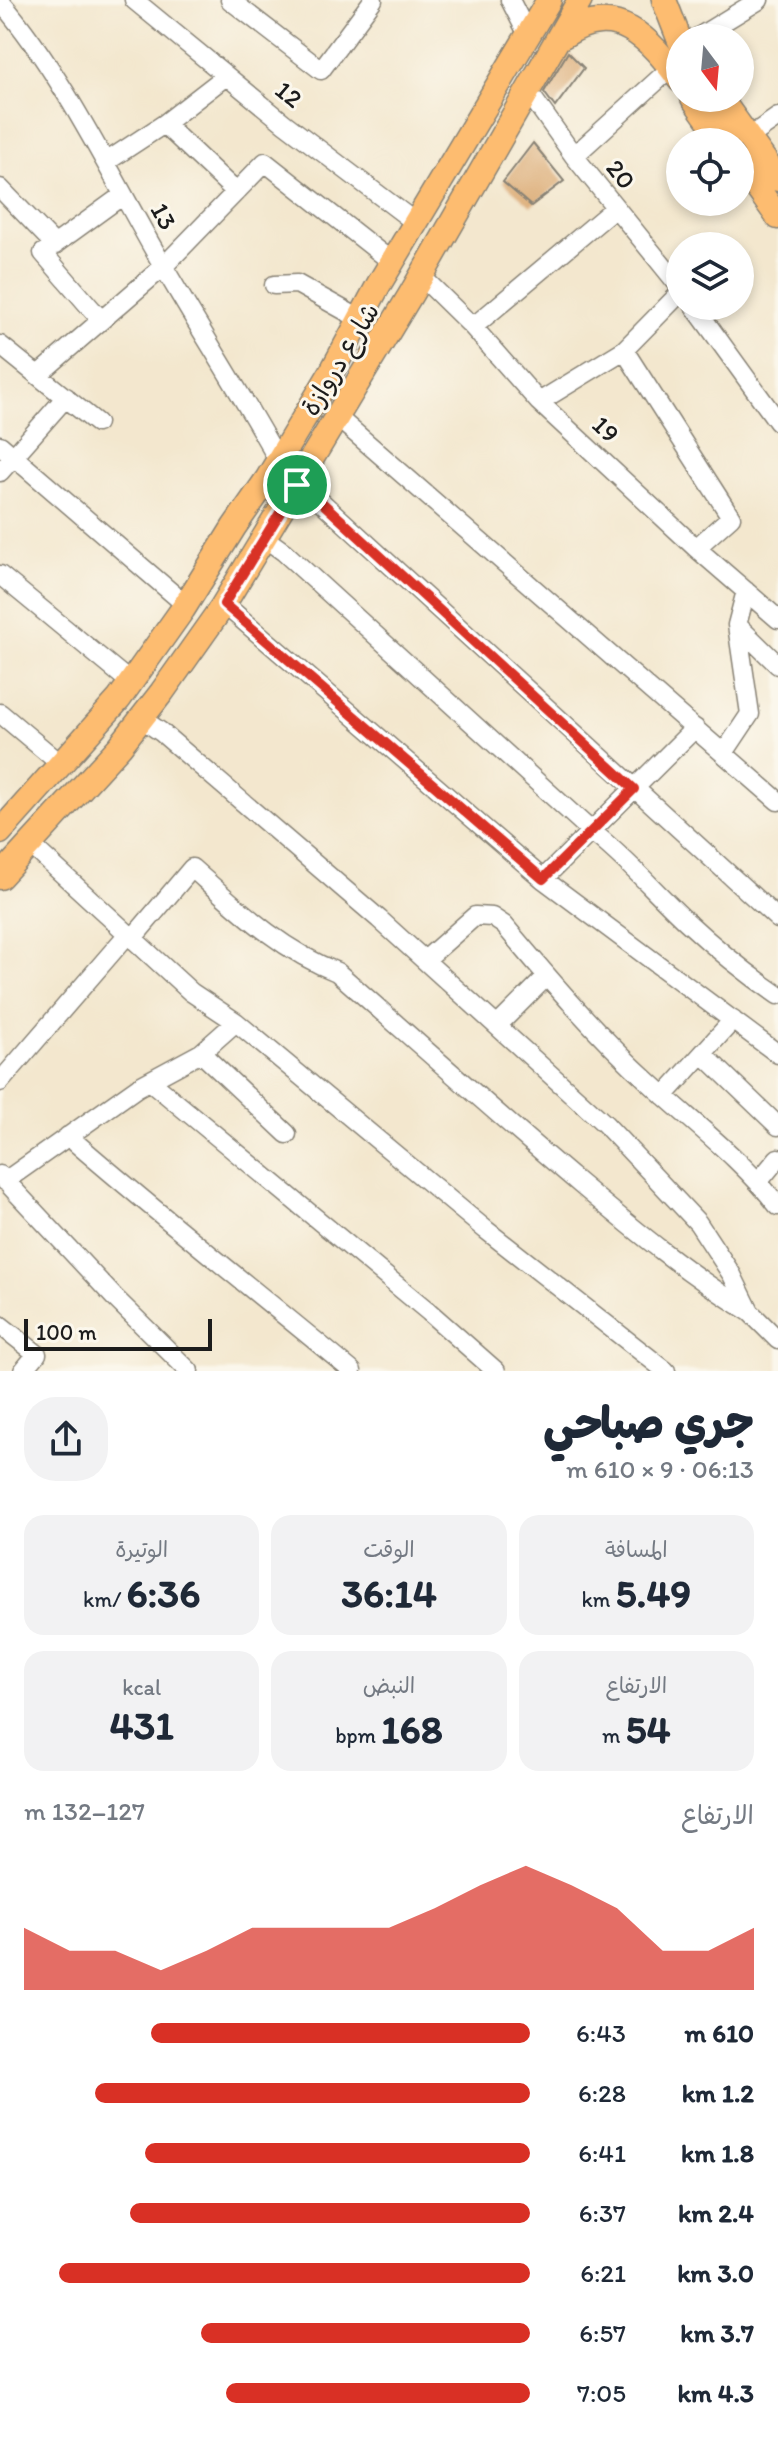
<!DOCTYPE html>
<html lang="ar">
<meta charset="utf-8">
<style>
body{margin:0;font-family:Itim,"Playpen Sans Arabic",sans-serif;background:#f2f2f3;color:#1f2937;direction:rtl;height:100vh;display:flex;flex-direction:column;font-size:30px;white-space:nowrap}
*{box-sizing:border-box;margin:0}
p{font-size:26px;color:#747a83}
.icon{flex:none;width:44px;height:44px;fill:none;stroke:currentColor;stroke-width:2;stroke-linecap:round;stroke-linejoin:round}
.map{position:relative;height:1371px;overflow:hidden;direction:ltr}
.sheet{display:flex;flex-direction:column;background:#fff;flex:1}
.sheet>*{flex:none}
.needle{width:52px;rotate:164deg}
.fabs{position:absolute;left:666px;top:24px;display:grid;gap:16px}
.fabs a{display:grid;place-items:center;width:88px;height:88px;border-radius:50%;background:#fff;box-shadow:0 4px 12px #0003;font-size:40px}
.scale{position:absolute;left:24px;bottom:20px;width:188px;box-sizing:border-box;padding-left:8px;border:4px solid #1c1c1c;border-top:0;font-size:22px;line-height:28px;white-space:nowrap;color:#1c1c1c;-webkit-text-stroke:6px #fbf7ec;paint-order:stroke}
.pin{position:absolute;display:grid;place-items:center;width:68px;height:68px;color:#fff;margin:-34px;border:4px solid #fff;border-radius:50%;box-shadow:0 2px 8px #0007}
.round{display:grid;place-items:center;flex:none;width:84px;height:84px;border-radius:32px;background:#f2f2f3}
.head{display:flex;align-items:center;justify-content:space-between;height:136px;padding:0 24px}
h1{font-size:44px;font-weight:800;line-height:60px}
.metrics{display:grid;grid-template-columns:repeat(3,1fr);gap:12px;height:136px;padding:8px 24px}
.metrics div{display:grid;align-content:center;border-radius:20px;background:#f2f2f3;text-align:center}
.metrics b{font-size:40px;font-weight:800}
.metrics small{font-size:22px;font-weight:400}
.metrics p{font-size:22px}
.chart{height:224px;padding:16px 24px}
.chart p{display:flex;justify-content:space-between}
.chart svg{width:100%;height:144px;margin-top:8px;fill:#d93025;opacity:.7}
ul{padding:0 24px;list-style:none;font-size:26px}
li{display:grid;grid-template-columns:128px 96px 1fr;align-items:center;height:60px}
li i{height:20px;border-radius:10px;background:#d93025}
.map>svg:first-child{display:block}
.building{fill:#dcac76}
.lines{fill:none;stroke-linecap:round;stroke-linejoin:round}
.minor-casing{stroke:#888275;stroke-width:21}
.major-casing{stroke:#888275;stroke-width:27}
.minor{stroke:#fff;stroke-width:18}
.major{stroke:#fdbc6f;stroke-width:24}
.route-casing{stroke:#fff;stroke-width:16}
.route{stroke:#d93025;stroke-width:10}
.labels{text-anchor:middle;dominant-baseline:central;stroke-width:6;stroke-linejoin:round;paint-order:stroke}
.street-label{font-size:26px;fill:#1c1c1c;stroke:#fbf7ec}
</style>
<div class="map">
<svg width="778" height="1371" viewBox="0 0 778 1371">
<rect width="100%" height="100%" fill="#fbf7ec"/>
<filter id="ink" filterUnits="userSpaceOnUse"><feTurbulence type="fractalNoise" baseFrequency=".0125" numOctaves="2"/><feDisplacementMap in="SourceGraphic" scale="16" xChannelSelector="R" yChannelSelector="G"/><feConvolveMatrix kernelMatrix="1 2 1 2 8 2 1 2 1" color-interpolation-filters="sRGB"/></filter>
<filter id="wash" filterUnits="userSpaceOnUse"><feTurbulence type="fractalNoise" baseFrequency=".006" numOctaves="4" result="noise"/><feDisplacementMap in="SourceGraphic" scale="32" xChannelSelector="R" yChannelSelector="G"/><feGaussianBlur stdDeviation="1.8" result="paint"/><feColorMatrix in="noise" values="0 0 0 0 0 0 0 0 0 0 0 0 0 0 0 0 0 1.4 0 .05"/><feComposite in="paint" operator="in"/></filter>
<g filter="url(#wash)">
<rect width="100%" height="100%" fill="#f3e7ce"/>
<g id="blocks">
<path class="building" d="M568,52l16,16 -29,39 -11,-15z
M533,143l31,38 -33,25 -28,-24z"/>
</g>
</g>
<g filter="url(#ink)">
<use href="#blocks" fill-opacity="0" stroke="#888275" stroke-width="2"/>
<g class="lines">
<g class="minor-casing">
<path id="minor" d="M134,0l150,123 132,100
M230,0l91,70 52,-70
M510,0l18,35
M0,1c61,71 108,168 154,249 40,71 85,139 124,210
M697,38l62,-38
M527,90l47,66 106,131
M164,124l72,68
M749,137l29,-20
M574,156l97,-88
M106,162l58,-38 62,-48
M0,188l55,57
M421,276l52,51 66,75 157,146 82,71
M274,285l23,-1 63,35
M694,306l84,116
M101,320l-58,-67 80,-58
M473,327l142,-119
M0,345l97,78
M624,350l107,167 -35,31
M38,375l125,-108 102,-105 127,100
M539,402l85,-52 56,-57
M337,417l441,384
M0,445l186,160
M0,472l66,-75
M297,485l19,12 462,422
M266,539l18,13 307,279c35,27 63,60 95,90 29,27 60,52 92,74
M0,575l131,108
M224,604l319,275 235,175
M737,625l41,40
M0,713l62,52
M142,719l19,13 218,187 226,205 93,99 34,52 18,37 28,28
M724,753l26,-39 -13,-89 9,-34
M31,845l160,147 45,30 250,208 180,141
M543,879l152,-151
M132,939l60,-71c45,40 88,82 145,104 81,71 161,143 243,212 55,46 109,91 170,128
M425,960l50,-44 17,1 12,8c46,55 93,110 146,158 43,40 92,76 128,123
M497,1026l50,-50
M201,1053l86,81
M703,1054l75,72
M150,1081l279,231 67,59
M0,1082l127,-147
M664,1096l69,-76
M68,1136c93,81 190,157 284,235
M0,1175l114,122 75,74
M5,1181l133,-94 63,-34 35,-31
M759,1181l19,-23
M0,1325l37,29 -14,17"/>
</g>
<g class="major-casing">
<path id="major" d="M664,0l16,41
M563,36c53,-36 87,3 117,44
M693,98l31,44
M720,98l58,81
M740,164l38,53
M0,832l119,-133 64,-90 51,-82 34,-49 63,-105 48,-89 170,-284
M0,877l120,-131 42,-54 60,-85 189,-313 169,-294"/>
</g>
<use href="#minor" class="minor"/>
<use href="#major" class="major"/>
</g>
</g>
<g class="lines" filter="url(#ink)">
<g class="route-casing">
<path id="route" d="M297,485l19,12 318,292 -91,90 -319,-275z"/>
</g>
<use href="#route" class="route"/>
</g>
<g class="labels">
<g class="street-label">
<text transform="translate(289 94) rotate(39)">12</text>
<text transform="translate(621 174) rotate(51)">20</text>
<text transform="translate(164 216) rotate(61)">13</text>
<text transform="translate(340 359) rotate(-59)">شارع دروازة</text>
<text transform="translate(606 429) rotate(43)">19</text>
</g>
</g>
</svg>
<div class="fabs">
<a><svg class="needle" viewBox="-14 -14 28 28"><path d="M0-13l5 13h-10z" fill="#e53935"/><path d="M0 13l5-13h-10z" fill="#747a83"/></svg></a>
<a><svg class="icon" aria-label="locate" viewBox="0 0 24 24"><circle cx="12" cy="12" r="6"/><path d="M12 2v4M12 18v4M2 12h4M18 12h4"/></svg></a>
<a><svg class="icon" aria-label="layers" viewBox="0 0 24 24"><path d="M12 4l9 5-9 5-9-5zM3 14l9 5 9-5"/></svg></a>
</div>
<div class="scale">100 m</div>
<div class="pin" style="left:297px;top:485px;background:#1e9e55"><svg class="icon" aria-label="arrive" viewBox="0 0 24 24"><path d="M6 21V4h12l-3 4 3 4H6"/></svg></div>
</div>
<section class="sheet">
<div class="head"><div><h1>جري صباحي</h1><p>06:13 · 9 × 610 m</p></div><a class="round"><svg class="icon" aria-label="share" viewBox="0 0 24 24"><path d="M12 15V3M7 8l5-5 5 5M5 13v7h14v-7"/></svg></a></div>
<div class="metrics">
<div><p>المسافة</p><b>5.49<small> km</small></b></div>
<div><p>الوقت</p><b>36:14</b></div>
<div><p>الوتيرة</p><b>6:36<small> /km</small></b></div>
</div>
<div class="metrics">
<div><p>الارتفاع</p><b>54<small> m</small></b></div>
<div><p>النبض</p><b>168<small> bpm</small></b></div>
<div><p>kcal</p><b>431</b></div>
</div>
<div class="chart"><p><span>الارتفاع</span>127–132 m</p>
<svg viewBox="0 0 160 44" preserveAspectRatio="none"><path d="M0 44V25L10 32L20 32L30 38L40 32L50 25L60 25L70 25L80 25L90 19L100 12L110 6L120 12L130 19L140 32L150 32L160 25V44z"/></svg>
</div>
<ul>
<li><b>610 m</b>6:43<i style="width:75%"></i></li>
<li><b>1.2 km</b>6:28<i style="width:86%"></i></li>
<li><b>1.8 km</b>6:41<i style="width:76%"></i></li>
<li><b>2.4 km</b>6:37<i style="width:79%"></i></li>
<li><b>3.0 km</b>6:21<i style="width:93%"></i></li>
<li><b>3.7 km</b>6:57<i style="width:65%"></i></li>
<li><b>4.3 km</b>7:05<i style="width:60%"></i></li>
</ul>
</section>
